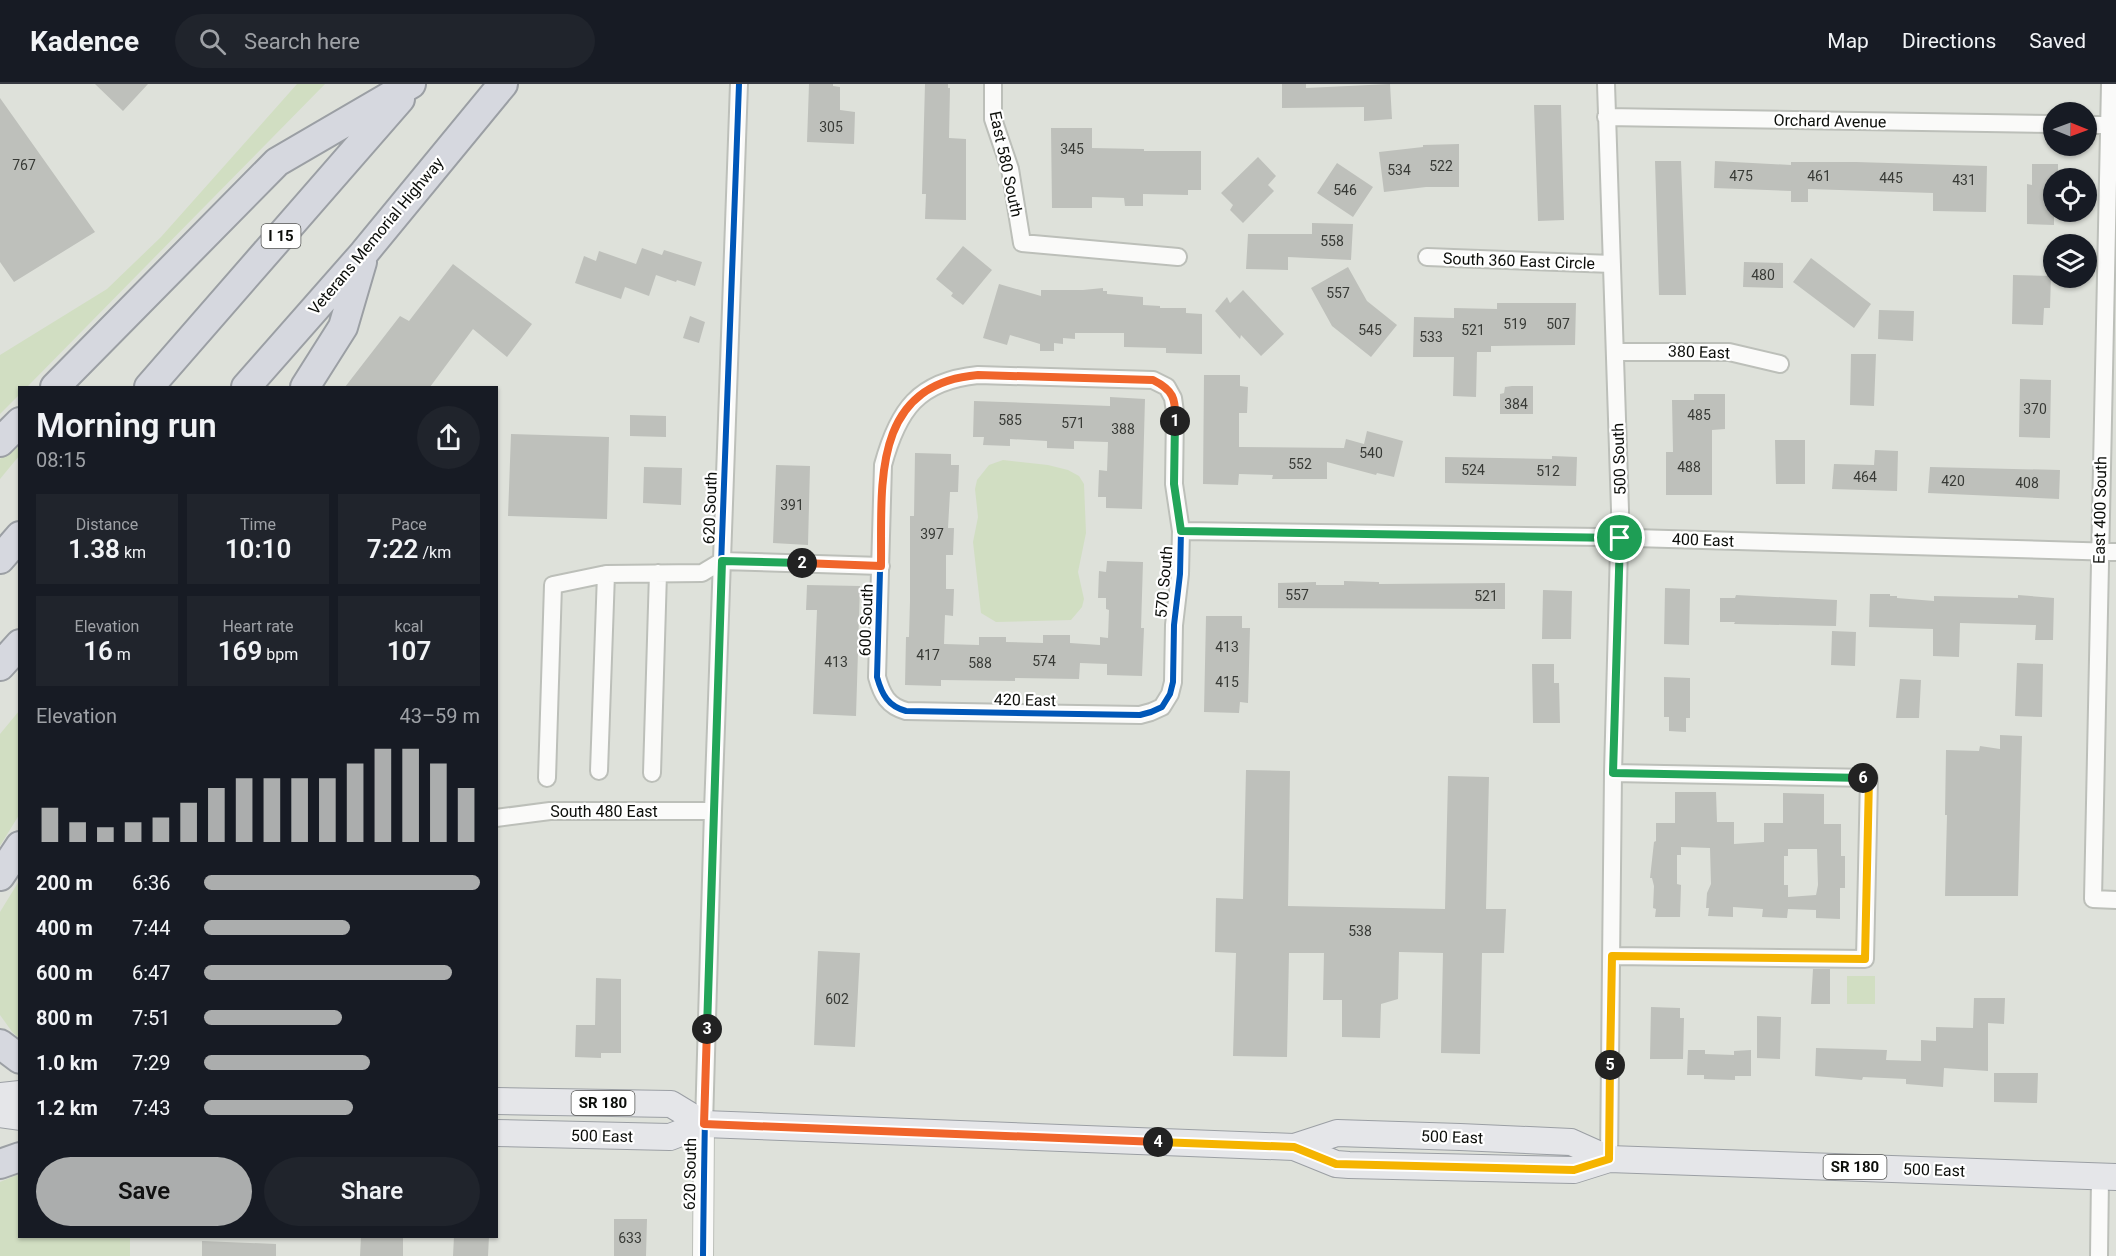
<!DOCTYPE html>
<meta charset="utf-8">
<style>
body{margin:0;font-family:Roboto,sans-serif;background:#20242c;color:#f1f3f6;height:100vh;display:flex;flex-direction:column;font-size:22px;white-space:nowrap}
*{box-sizing:border-box;margin:0}
p{font-size:20px;color:#9ea1a6}
.icon{flex:none;width:33px;height:33px;fill:none;stroke:currentColor;stroke-width:2;stroke-linecap:round;stroke-linejoin:round}
.map{position:relative;flex:1;overflow:hidden}
.details{position:absolute;left:18px;top:302px;width:480px;height:852px;display:flex;flex-direction:column;background:#171b24;border-radius:0px;box-shadow:0 2px 4px #0004}
.details>*{flex:none}
.needle{width:39px;rotate:91deg}
.buttons{position:absolute;left:2043px;top:18px;display:grid;gap:12px}
.buttons a{display:grid;place-items:center;width:54px;height:54px;border-radius:50%;background:#171b24;box-shadow:0 2px 4px #0004;font-size:30px}
.pin{position:absolute;display:grid;place-items:center;width:51px;height:51px;color:#fff;margin:-26px;border:3px solid #fff;border-radius:50%;box-shadow:0 2px 6px #0007}
.km{position:absolute;width:30px;height:30px;margin:-15px;border-radius:50%;background:#222;color:#fff;font-size:16px;line-height:30px;text-align:center}
.round{display:grid;place-items:center;flex:none;width:63px;height:63px;border-radius:32px;background:#20242c}
.head{display:flex;align-items:center;justify-content:space-between;height:102px;padding:0 18px}
h1{font-size:33px;font-weight:600;line-height:45px}
.metrics{display:grid;grid-template-columns:repeat(3,1fr);gap:9px;height:102px;padding:6px 18px}
.metrics div{display:grid;align-content:center;border-radius:0px;background:#20242c;text-align:center}
.metrics b{font-size:26px;font-weight:600}
.metrics small{font-size:16px;font-weight:400}
.metrics p{font-size:16px}
.chart{height:168px;padding:12px 18px}
.chart p{display:flex;justify-content:space-between}
.chart svg{width:100%;height:108px;margin-top:6px;stroke:#abadad;stroke-width:6}
.cta{display:flex;gap:12px;margin-top:auto;padding:12px 18px}
.cta a{flex:1;height:69px;border-radius:36px;background:#abadad;color:#111;font-size:24px;font-weight:600;line-height:69px;text-align:center}
.cta a+a{background:#20242c;color:#f1f3f6}
ul{padding:0 18px;list-style:none;font-size:20px}
li{display:grid;grid-template-columns:96px 72px 1fr;align-items:center;height:45px}
li i{height:15px;border-radius:8px;background:#abadad}
header{display:flex;align-items:center;gap:36px;box-sizing:border-box;height:84px;padding:0 30px;background:#171b24;border-bottom:2px solid #363941}
header strong{font-size:28px}
nav{display:flex;gap:33px;margin-inline-start:auto;font-size:21px}
.search{width:420px;height:54px;background:#20242c;display:flex;align-items:center;gap:15px;box-sizing:border-box;padding:0 21px;border-radius:33px;color:#9ea1a6;font-size:22px}
.map>svg:first-child{display:block}
.green{fill:#d1dec2}
.building{fill:#bec0bb;fill-rule:evenodd}
.lines{fill:none;stroke-linecap:round;stroke-linejoin:round}
.minor-casing{stroke:#bcbfb9;stroke-width:20}
.tertiary-casing{stroke:#bcbfb9;stroke-width:22}
.primary-casing{stroke:#9b9fa4;stroke-width:28}
.motorway-casing{stroke:#9b9fa4;stroke-width:32}
.minor{stroke:#fafaf9;stroke-width:16}
.tertiary{stroke:#fafaf9;stroke-width:20}
.primary{stroke:#e5e6e9;stroke-width:26}
.motorway{stroke:#d6d8df;stroke-width:28}
.cycleway-casing{stroke:#fff;stroke-width:10}
.cycleway{stroke:#0057b8;stroke-width:6}
.split-1-casing{stroke:#fff;stroke-width:12}
.split-2-casing{stroke:#fff;stroke-width:12}
.split-3-casing{stroke:#fff;stroke-width:12}
.split-4-casing{stroke:#fff;stroke-width:12}
.split-5-casing{stroke:#fff;stroke-width:12}
.split-6-casing{stroke:#fff;stroke-width:12}
.split-7-casing{stroke:#fff;stroke-width:12}
.split-1{stroke:#22a559;stroke-width:8}
.split-2{stroke:#f0652b;stroke-width:8}
.split-3{stroke:#22a559;stroke-width:8}
.split-4{stroke:#f0652b;stroke-width:8}
.split-5{stroke:#f5b400;stroke-width:8}
.split-6{stroke:#f5b400;stroke-width:8}
.split-7{stroke:#22a559;stroke-width:8}
.labels{text-anchor:middle;dominant-baseline:central;stroke-width:4.5;stroke-linejoin:round;paint-order:stroke}
.number-label{font-size:14px;fill:#383a36}
.shield{fill:#fff;stroke:#555654;stroke-width:1.5}
.shield-label{font-size:15px;font-weight:bold;fill:#0c0e0a}
.street-label{font-size:16px;fill:#0c0e0a;stroke:#fff}
</style>
<header>
<strong>Kadence</strong>
<div class="search"><svg class="icon" aria-label="search" viewBox="0 0 24 24"><circle cx="10" cy="10" r="6"/><path d="M15 15l6 6"/></svg>Search here</div>
<nav><a>Map</a><a>Directions</a><a>Saved</a></nav>
</header>
<div class="map">
<svg width="2116" height="1172" viewBox="0 0 2116 1172">
<rect width="100%" height="100%" fill="#dee1da"/>
<path class="green" d="M297,0h28l-298,303h-7l-1,8 -19,19v-59l107,-66 54,-52z
M19,356v16l-19,23v-20z
M1003,376l45,5 20,5 11,6 5,8 2,49 -8,39 6,27 -2,8 -11,13 -75,2 -15,-9 -8,-71 5,-25 -3,-28 2,-9 12,-15z
M19,627v104l-19,31v-112z
M19,797v157l-6,-5 -13,-18v-103z
M1847,892h28v28h-28z
M19,1090l1,62h110v20h-130v-74z"/>
<path class="building" d="M95,0h53l-25,27z
M809,0h24v2l7,1v23l15,2 -1,32 -47,-2z
M925,0h23v4h2l-1,50 17,1v81l-41,-1 1,-25h-4z
M1282,0h24v4l84,-4 2,35 -28,2v-14l-82,1z
M0,14l95,134 -81,50 -14,-20z
M1534,21h27l3,115 -26,1z
M1051,44h41v20l52,1v2h57v39h-13v5l-45,-1v12h-18l-1,-8 -32,-1v11h-40z
M1459,60v43h-33l-42,5 -5,-40 44,-5v-2z
M1258,73l18,19 -8,9 6,6 -31,32 -13,-13 3,-5 -12,-12z
M1655,77h26l5,134h-27z
M1715,77l76,4v-3h65l131,4 -1,46 -53,-1v-18l-125,-4v13h-17v-11l-77,-3z
M1337,79l36,24 -20,30 -36,-24z
M2032,80h26v14h-4v47l-27,-1v-40l5,1z
M1312,139l41,1 -2,36 -63,-3v13l-42,-1 2,-35h64z
M963,162l29,24 -29,35 -12,-9 2,-3 -17,-14z
M642,164l20,7 2,-5 38,12 -7,24 -18,-6 -1,2 -20,-7 -7,21 -24,-9 -4,12 -46,-16 9,-27 12,5 3,-10 37,13z
M1811,174l60,46 -17,24 -61,-46z
M1744,178l39,1v25l-40,-1z
M453,180l79,60 -25,33 -34,-28 -43,58h-85l55,-71 9,5z
M1348,183l19,34 30,24 -26,32 -39,-31 -21,-38z
M2013,191l38,1 -1,32h-6l-1,17 -31,-1z
M999,200l42,12v-6h42l20,-2v3h4v3l36,3v8l17,1v2h26v5l16,1v40l-36,-1v-5l-42,-1v-14h-49v6l-12,-1v6l-9,-1v8h-14v-7l-30,-9 -3,10 -24,-7z
M1243,206l41,44 -23,22 -20,-21 -1,4 -25,-28 12,-14 3,6z
M1497,219h79l-1,42 -84,1v6h-14l-1,45 -23,-1 1,-39h-41l1,-40 40,1v-10l43,1z
M1879,226l35,1 -1,30 -35,-2z
M690,232l15,6 -6,21 -16,-5z
M1851,270h25l-2,52 -24,-1z
M1204,291h36v11l8,1 -1,26h-8v34l105,1 2,-9 18,5 3,-13 36,10 -9,36 -17,-4 -1,2 -49,-13v17h-55l1,-4 -34,-1 -1,11 -35,-1z
M2020,295l31,1 -1,58 -31,-1z
M1512,302h21v28h-33v-20l4,-1 1,-6z
M1694,310h31v35l-13,1v65h-46v-43h7l-1,-52h22z
M1110,313l35,2 -3,110 -36,-1v-11h-8l1,-27 8,1 1,-29 -34,-1v8l-27,-1v-7l-37,-2v7l-27,-1 1,-8h-11l1,-36 136,5z
M630,331l36,1v21l-36,-1z
M511,350l98,3 -2,82 -99,-3z
M1775,356h30v44h-29z
M1875,366l23,1 -1,40 -65,-2 2,-25 40,1z
M915,369l36,1v11h8l-1,27h-8l-2,36h6l-1,27h-7v34h8l-1,27 -8,-1 -1,29 35,1v-8h27v5l37,1v-8h27v8l30,2v-8l8,1 1,-28 -3,-1v-11h-8l1,-27 7,1 1,-11 36,1 -2,66h3l-2,48 -35,-1v-11l-27,-1 -1,16 -64,-1v3l-74,-1v6l-36,-1 1,-48h3l1,-36v-85h4z
M1552,372l25,1 -1,29 -131,-3v-26l107,2z
M776,381l34,1 -2,79 -35,-2z
M644,383l38,1 -1,37 -38,-2z
M1930,383l130,3 -1,29 -131,-6z
M1344,497l35,1v2l126,-1v26l-227,-1v-25l38,-1v3h28z
M807,501l53,1 -4,130 -43,-2 4,-104h-11z
M1665,504l25,1 -1,56 -25,-1z
M1543,506l29,1 -1,48h-29z
M1870,510h20v2h7v2l37,3v-5l84,2v-3l36,3 -1,42h-18l1,-15 -76,-2 -1,34 -26,-1v-27l-64,-2z
M1736,511l101,5 -1,26 -102,-2 1,-2h-15v-24h15z
M1206,532h36v12h8l-2,75 -8,-1 -1,11 -35,-1z
M1832,547l24,1 -1,34 -24,-1z
M2017,579l26,1 -1,53 -27,-1z
M1532,580h22v19h5l1,40h-27z
M1664,593l26,1v40h-4v14l-17,-1v-14h-5z
M1900,595l21,1 -2,38h-23z
M2000,651l22,1 -4,160h-73l2,-81h-2l1,-65 33,1 1,-5 20,3z
M1246,686l44,1 -2,135 157,3 3,-133 41,1 -3,132h20l-2,44h-22l-2,101 -39,-1 2,-100 -44,-1 -1,47 -17,5 -1,34 -38,-1v-37h-19l1,-47h-35l-2,104 -54,-1 3,-103 -21,-1 1,-54 27,1z
M1675,708h41l1,30h17v22l30,-2v-19h19v-30l41,1v30h17v32h4v32h-5v31l-24,-1v-8l-28,-1 -1,9 -25,-1 1,-8 -30,-2v10l-25,-1 1,-8h-3l1,-15 4,-9 -1,-36 -29,-1v8h-4v29l4,1 -1,32h-25l1,-8 -3,-1 1,-22 -2,-8h-2l4,-36 2,-1v-18h19zM1788,765h29l1,36 -2,10 -28,2v-12h-4v-29h4z
M818,867l42,2 -5,94 -41,-2z
M1813,885h17v35h-19z
M596,894l25,1v74h-20v5l-26,-1 1,-32h19z
M1974,914h31l-1,26 -16,-1v48l-44,-3 -1,19 -37,-3v-5l-43,-2 -1,3 -47,-4 1,-28 71,2 -1,10 35,1v-21l15,1v-14l37,1z
M1651,923l29,1v10h4l-1,41h-33z
M1757,932l24,1 -1,42 -23,-1z
M1688,966h17v4l29,1v-4l17,-1v26h-16v4l-31,-1v-4h-17z
M1994,989h44l-1,30 -43,-1z
M614,1135h33l-1,37h-32z
M361,1152h42v20h-43z
M454,1152h35l-1,20h-35z
M202,1157l74,3v12h-74z"/>
<g class="lines">
<g class="minor-casing">
<path id="minor" d="M993,0v35l17,50 12,74 156,14
M1606,0l14,426 -7,263 -4,386
M2110,0l-17,815 23,1
M1606,33l448,7
M2086,41h22
M1427,173l185,7
M1616,268h113l51,12
M978,291l175,5 14,7 6,11 2,14 -1,72 7,47 -1,43 -6,51 -1,57 -3,12 -8,13 -11,5 -11,3 -234,-4c-18,-5 -24,-16 -29,-34l6,-212c15,-55 35,-84 95,-90z
M1181,447l419,6 516,15
M599,687l7,-197
M652,689l6,-200
M547,694l6,-193 53,-11 96,-1 20,-12 159,5
M496,734l54,-7h163
M1612,872l253,3 4,-181 -256,-5
M704,1040l9,-313 26,-727
M2099,1172l1,-79"/>
</g>
<g class="tertiary-casing">
<path id="tertiary" d="M703,1172l1,-132"/>
</g>
<g class="primary-casing">
<path id="primary" d="M0,1012l20,-2
M496,1017l175,3 33,20
M0,1030l20,3
M496,1049l174,4 34,-13 590,23 42,17 13,1 225,5 35,-11 507,18
M1294,1063l43,-14 123,4 111,5 38,17"/>
</g>
<g class="motorway-casing">
<path id="motorway" d="M55,303l222,-225 134,-78
M149,303l251,-288
M246,303l118,-134 139,-169
M305,303l38,-60 19,-65
M0,358l20,-20
M0,475l20,-23
M0,582l20,-22
M0,792l20,-30
M0,960l20,15
M0,1080l20,-7"/>
</g>
<use href="#minor" class="minor"/>
<use href="#tertiary" class="tertiary"/>
<use href="#primary" class="primary"/>
<use href="#motorway" class="motorway"/>
<g class="cycleway-casing">
<path id="cycleway" d="M978,291l175,5 14,7 6,11 2,14 -1,72 7,47 -1,43 -6,51 -1,57 -3,12 -8,13 -11,5 -11,3 -234,-4c-18,-5 -24,-16 -29,-34l6,-212c15,-55 35,-84 95,-90z
M703,1172c4,-391 22,-781 36,-1172"/>
</g>
<use href="#cycleway" class="cycleway"/>
</g>
<g class="lines">
<g class="split-1-casing">
<path id="split-1" d="M1175,337l-1,63 7,47 439,7"/>
</g>
<g class="split-2-casing">
<path id="split-2" d="M802,479l79,3c1,-80 -11,-182 97,-191l175,5c20,10 23,18 22,41"/>
</g>
<g class="split-3-casing">
<path id="split-3" d="M707,945l15,-468 80,2"/>
</g>
<g class="split-4-casing">
<path id="split-4" d="M707,945l-3,95 454,18"/>
</g>
<g class="split-5-casing">
<path id="split-5" d="M1158,1058l136,5 42,17 238,6 35,-11 1,-94"/>
</g>
<g class="split-6-casing">
<path id="split-6" d="M1610,981l2,-109 253,3 4,-181h-6"/>
</g>
<g class="split-7-casing">
<path id="split-7" d="M1620,454l-7,235 250,5"/>
</g>
<use href="#split-1" class="split-1"/>
<use href="#split-2" class="split-2"/>
<use href="#split-3" class="split-3"/>
<use href="#split-4" class="split-4"/>
<use href="#split-5" class="split-5"/>
<use href="#split-6" class="split-6"/>
<use href="#split-7" class="split-7"/>
</g>
<g class="labels">
<g class="number-label">
<text x="831" y="43">305</text>
<text x="1072" y="65">345</text>
<text x="24" y="81">767</text>
<text x="1441" y="82">522</text>
<text x="1399" y="86">534</text>
<text x="1741" y="92">475</text>
<text x="1819" y="92">461</text>
<text x="1891" y="94">445</text>
<text x="1964" y="96">431</text>
<text x="1345" y="106">546</text>
<text x="1332" y="157">558</text>
<text x="1763" y="191">480</text>
<text x="1338" y="209">557</text>
<text x="1515" y="240">519</text>
<text x="1558" y="240">507</text>
<text x="1370" y="246">545</text>
<text x="1473" y="246">521</text>
<text x="1431" y="253">533</text>
<text x="1516" y="320">384</text>
<text x="2035" y="325">370</text>
<text x="1699" y="331">485</text>
<text x="1010" y="336">585</text>
<text x="1073" y="339">571</text>
<text x="1123" y="345">388</text>
<text x="1371" y="369">540</text>
<text x="1300" y="380">552</text>
<text x="1689" y="383">488</text>
<text x="1473" y="386">524</text>
<text x="1548" y="387">512</text>
<text x="1865" y="393">464</text>
<text x="1953" y="397">420</text>
<text x="2027" y="399">408</text>
<text x="792" y="421">391</text>
<text x="932" y="450">397</text>
<text x="1297" y="511">557</text>
<text x="1486" y="512">521</text>
<text x="1227" y="563">413</text>
<text x="928" y="571">417</text>
<text x="1044" y="577">574</text>
<text x="836" y="578">413</text>
<text x="980" y="579">588</text>
<text x="1227" y="598">415</text>
<text x="1360" y="847">538</text>
<text x="837" y="915">602</text>
<text x="630" y="1154">633</text>
</g>
<g class="shield">
<rect x="261.5" y="140" width="39" height="24" rx="4.5"/>
<rect x="571.5" y="1007" width="63" height="24" rx="4.5"/>
<rect x="1823.5" y="1071" width="63" height="24" rx="4.5"/>
</g>
<g class="shield-label">
<text x="281" y="152">I 15</text>
<text x="603" y="1019">SR 180</text>
<text x="1855" y="1083">SR 180</text>
</g>
<g class="street-label">
<text transform="translate(1830 37) rotate(1)">Orchard Avenue</text>
<text transform="translate(1006 80) rotate(78)">East 580 South</text>
<text transform="translate(376 152) rotate(-50)">Veterans Memorial Highway</text>
<text transform="translate(1519 177) rotate(2)">South 360 East Circle</text>
<text transform="translate(1699 268) rotate(2)">380 East</text>
<text transform="translate(1619 375) rotate(-92)">500 South</text>
<text transform="translate(710 424) rotate(-88)">620 South</text>
<text transform="translate(2100 426) rotate(-89)">East 400 South</text>
<text transform="translate(1703 456) rotate(2)">400 East</text>
<text transform="translate(1164 498) rotate(-85)">570 South</text>
<text transform="translate(866 536) rotate(-88)">600 South</text>
<text transform="translate(1025 616) rotate(1)">420 East</text>
<text x="604" y="727">South 480 East</text>
<text transform="translate(602 1052) rotate(1)">500 East</text>
<text transform="translate(1452 1053) rotate(2)">500 East</text>
<text transform="translate(1934 1086) rotate(2)">500 East</text>
<text transform="translate(690 1090) rotate(-89)">620 South</text>
</g>
</g>
</svg>
<div class="buttons">
<a><svg class="needle" viewBox="-14 -14 28 28"><path d="M0-13l5 13h-10z" fill="#e53935"/><path d="M0 13l5-13h-10z" fill="#9ea1a6"/></svg></a>
<a><svg class="icon" aria-label="locate" viewBox="0 0 24 24"><circle cx="12" cy="12" r="6"/><path d="M12 2v4M12 18v4M2 12h4M18 12h4"/></svg></a>
<a><svg class="icon" aria-label="layers" viewBox="0 0 24 24"><path d="M12 4l9 5-9 5-9-5zM3 14l9 5 9-5"/></svg></a>
</div>
<div class="pin" style="left:1620px;top:454px;background:#1e9e55"><svg class="icon" aria-label="arrive" viewBox="0 0 24 24"><path d="M6 21V4h12l-3 4 3 4H6"/></svg></div>
<b class="km" style="left:1175px;top:337px">1</b>
<b class="km" style="left:802px;top:479px">2</b>
<b class="km" style="left:707px;top:945px">3</b>
<b class="km" style="left:1158px;top:1058px">4</b>
<b class="km" style="left:1610px;top:981px">5</b>
<b class="km" style="left:1863px;top:694px">6</b>
<section class="details">
<div class="head"><div><h1>Morning run</h1><p>08:15</p></div><a class="round"><svg class="icon" aria-label="share" viewBox="0 0 24 24"><path d="M12 15V3M7 8l5-5 5 5M5 13v7h14v-7"/></svg></a></div>
<div class="metrics">
<div><p>Distance</p><b>1.38<small> km</small></b></div>
<div><p>Time</p><b>10:10</b></div>
<div><p>Pace</p><b>7:22<small> /km</small></b></div>
</div>
<div class="metrics">
<div><p>Elevation</p><b>16<small> m</small></b></div>
<div><p>Heart rate</p><b>169<small> bpm</small></b></div>
<div><p>kcal</p><b>107</b></div>
</div>
<div class="chart"><p><span>Elevation</span>43–59 m</p>
<svg viewBox="0 0 160 44" preserveAspectRatio="none"><path d="M5 44V30M15 44V36M25 44V38M35 44V36M45 44V34M55 44V28M65 44V22M75 44V18M85 44V18M95 44V18M105 44V18M115 44V12M125 44V6M135 44V6M145 44V12M155 44V22"/></svg>
</div>
<ul>
<li><b>200 m</b>6:36<i style="width:100%"></i></li>
<li><b>400 m</b>7:44<i style="width:53%"></i></li>
<li><b>600 m</b>6:47<i style="width:90%"></i></li>
<li><b>800 m</b>7:51<i style="width:50%"></i></li>
<li><b>1.0 km</b>7:29<i style="width:60%"></i></li>
<li><b>1.2 km</b>7:43<i style="width:54%"></i></li>
</ul>
<div class="cta"><a>Save</a><a>Share</a></div>
</section>
</div>
